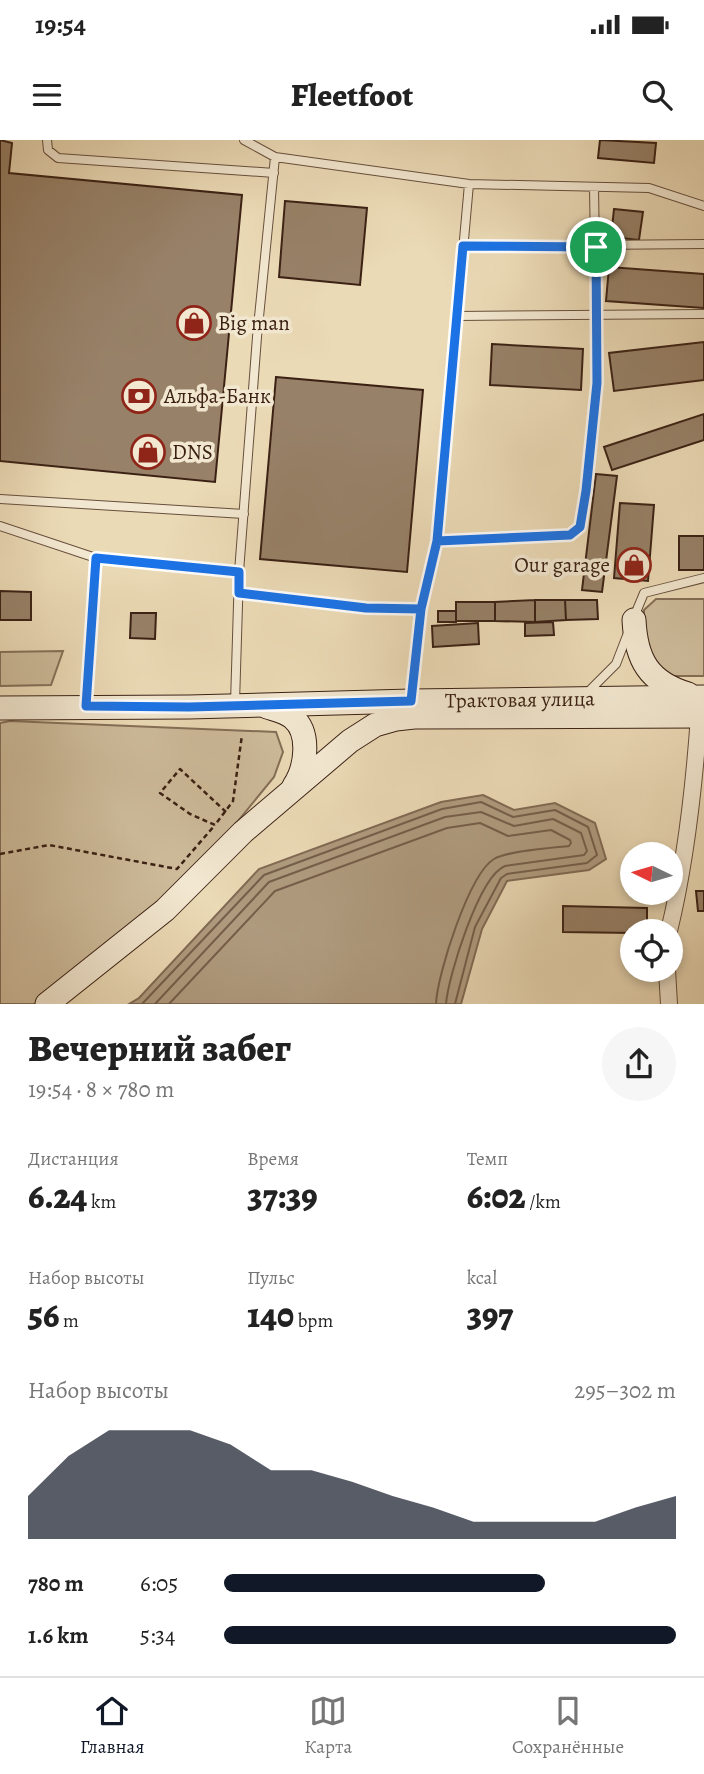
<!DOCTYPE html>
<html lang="ru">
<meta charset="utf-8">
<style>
body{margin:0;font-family:Alegreya,serif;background:#f6f6f6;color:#222;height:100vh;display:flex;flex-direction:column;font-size:26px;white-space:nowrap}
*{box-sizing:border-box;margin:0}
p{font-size:23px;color:#767676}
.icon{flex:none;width:38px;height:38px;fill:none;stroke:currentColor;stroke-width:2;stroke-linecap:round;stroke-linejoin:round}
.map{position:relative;height:864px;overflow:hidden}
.sheet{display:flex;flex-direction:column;background:#fff;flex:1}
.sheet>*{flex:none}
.needle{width:46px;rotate:275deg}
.tools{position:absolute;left:620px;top:702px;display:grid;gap:14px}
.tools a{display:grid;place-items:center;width:63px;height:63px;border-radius:50%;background:#fff;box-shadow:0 4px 10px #0003;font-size:35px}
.pin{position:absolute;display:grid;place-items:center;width:60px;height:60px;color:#fff;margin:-30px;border:4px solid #fff;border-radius:50%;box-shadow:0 2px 7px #0007}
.round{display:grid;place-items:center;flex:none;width:74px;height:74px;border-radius:37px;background:#f6f6f6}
.overview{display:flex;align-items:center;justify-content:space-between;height:119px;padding:0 28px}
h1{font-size:38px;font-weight:800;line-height:52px}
.figures{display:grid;grid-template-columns:repeat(3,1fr);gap:10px;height:119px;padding:7px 28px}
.figures div{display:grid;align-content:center}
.figures b{font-size:35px;font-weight:800}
.figures small{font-size:19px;font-weight:400}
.figures p{font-size:19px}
.chart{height:196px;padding:14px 28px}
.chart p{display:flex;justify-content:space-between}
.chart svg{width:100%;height:126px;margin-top:7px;fill:#111827;opacity:.7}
ul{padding:0 28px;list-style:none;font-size:23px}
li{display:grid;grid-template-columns:112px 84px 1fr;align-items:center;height:52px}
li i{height:18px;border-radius:9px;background:#111827}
.status{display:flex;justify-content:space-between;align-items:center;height:49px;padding:0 35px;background:#fff;direction:ltr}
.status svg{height:19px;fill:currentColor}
header{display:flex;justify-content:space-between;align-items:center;height:91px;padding:0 28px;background:#fff;font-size:32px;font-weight:800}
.dock{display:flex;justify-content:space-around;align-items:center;height:98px;border-top:2px solid #e0e0e0;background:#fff;font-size:19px;color:#767676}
.dock a{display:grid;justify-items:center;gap:4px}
.dock .selected{color:#111827}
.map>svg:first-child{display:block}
.green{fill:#cdbb9a;stroke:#846e57;stroke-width:2}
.water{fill:#af9b7f;stroke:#816a54;stroke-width:2}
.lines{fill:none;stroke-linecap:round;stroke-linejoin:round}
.shore{stroke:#755e4a;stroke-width:2}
.building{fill:#978168;stroke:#3b2114;stroke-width:2}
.service-casing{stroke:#674f3c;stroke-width:10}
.minor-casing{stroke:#674f3c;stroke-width:18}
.secondary-casing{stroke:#3b2114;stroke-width:25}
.path{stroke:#3b2114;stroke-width:2.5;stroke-dasharray:5 3.5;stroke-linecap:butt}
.service{stroke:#f2e7d0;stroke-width:8}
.minor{stroke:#f2e7d0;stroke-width:16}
.secondary{stroke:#f2e7d0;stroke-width:23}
.route-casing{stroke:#fff;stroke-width:14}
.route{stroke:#1a73e8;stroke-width:9}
.labels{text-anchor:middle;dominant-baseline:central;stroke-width:7;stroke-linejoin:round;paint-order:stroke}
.poi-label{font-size:21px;fill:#3b2114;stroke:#f2e7d0;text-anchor:start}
.street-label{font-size:21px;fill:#3b2114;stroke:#f2e7d0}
</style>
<div class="status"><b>19:54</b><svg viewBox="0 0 49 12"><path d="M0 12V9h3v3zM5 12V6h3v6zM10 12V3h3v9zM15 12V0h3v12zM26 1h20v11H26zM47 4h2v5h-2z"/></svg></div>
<header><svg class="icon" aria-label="menu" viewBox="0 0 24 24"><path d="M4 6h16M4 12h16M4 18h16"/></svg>Fleetfoot<svg class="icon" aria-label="search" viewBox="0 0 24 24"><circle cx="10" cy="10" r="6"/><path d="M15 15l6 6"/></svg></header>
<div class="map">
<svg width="704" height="864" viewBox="0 0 704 864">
<rect width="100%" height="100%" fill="#ebdab6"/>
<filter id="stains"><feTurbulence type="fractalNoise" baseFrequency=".00286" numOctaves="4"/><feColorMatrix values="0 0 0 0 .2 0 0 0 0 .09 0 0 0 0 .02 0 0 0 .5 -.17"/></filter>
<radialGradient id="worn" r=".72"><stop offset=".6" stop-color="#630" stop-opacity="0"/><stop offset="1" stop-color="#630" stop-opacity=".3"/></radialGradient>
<path class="green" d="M656,459h48v77h-36l-24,-27v-39z
M63,511l-12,34 -51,1v-34z
M10,581l266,11 7,20 -9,25 -109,133 -127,94h-38v-281z"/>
<path class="water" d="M483,655l31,15 41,-7 40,20 11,36 -17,11 -82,11 -25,48 -21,75h-332l10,-6 120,-129 182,-67z"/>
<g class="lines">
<path class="shore" d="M142,864l122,-129 178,-66 39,-7 32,15 42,-7 33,17 9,28 -10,8 -80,11 -6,4 -26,49 -20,77
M155,864l114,-122 176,-65 36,-5 33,14 39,-7 28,14 6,18 -3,4 -79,11c-26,10 -57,111 -59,138
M169,864l106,-113 172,-63 33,-5 28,13 43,-6 19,10 1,3 -2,3c-18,2 -62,5 -75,13 -25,15 -57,116 -58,145"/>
</g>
<path class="building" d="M0,0l12,3 -3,30 233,22 -27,287 -215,-21z
M600,0l56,3 -2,20 -56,-5z
M285,61l82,7 -7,77 -81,-8z
M614,69l29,3 -4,28 -28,-3z
M609,127l95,7v34l-98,-7z
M704,202v38l-90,11 -5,-38z
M492,204l91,5 -2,41 -91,-5z
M276,237l147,13 -16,182 -147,-13z
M704,274v26l-92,30 -8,-23z
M596,334l21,2 -15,116 -20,-2z
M620,363l34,2 -6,76 -34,-3z
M679,396h25v34h-25z
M0,451l31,1v28h-31z
M535,460h30l1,20 -31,2z
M535,460v22l-40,-1v-19z
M565,460h32l1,19 -32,1z
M456,462h39v19h-39z
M438,471h18v11h-18z
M131,473h25l-1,26 -25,-1z
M553,482l1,13 -29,1v-13z
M478,483l1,21 -46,3 -1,-21z
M696,751h8v20h-6z
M563,766l84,2v23h-15v2l-69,-1z"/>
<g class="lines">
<g class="service-casing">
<path id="service" d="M47,0l1,10 10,8 216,15
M244,0l31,17 194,27 180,4 55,18
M463,106l241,-2
M457,176l247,-2
M0,359l244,15
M0,386l96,32 143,14
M437,400l133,-5 10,-8 6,-36 11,-108 -3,-196
M239,454l127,14 55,1
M634,477l10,-24 60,-15
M587,553l29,-29 12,-31
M411,558l10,-89 16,-69 32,-356
M235,563l4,-131 18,-235 18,-180
M86,566l10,-148"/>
</g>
<g class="minor-casing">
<path id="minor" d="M669,791c17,-70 25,-143 30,-215
M667,830l2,34"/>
</g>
<g class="secondary-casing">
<g id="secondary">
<path d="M634,480c2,39 14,62 54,74"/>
<path d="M267,567c9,3 19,5 26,11 18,15 13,50 1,68"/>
<path id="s1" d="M0,568l189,-1 222,-6 293,-4"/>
<path d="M47,864l118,-94 78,-78 107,-91 25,-16 21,-6 18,-2 290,-1"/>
</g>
</g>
<path class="path" d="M226,672l-46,-43 -20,24 30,21 25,11 18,-24 9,-66
M0,714l49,-9 128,24 38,-44"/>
<use href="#service" class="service"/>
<use href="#minor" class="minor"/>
<use href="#secondary" class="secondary"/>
</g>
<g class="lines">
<g class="route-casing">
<path id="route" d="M596,107l1,136 -11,108 -6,36 -10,8 -133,6 -16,68 -10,92 -222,6 -103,-1 10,-148 143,14v21l127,15 55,1 16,-68 26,-295 133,1"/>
</g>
<use href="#route" class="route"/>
</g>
<defs>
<g id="shop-ring" transform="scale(1.75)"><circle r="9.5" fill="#f2e7d0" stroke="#8f2418" stroke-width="1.5"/><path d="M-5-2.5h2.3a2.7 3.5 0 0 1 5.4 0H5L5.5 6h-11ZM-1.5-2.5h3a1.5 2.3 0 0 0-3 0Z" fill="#8f2418"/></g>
<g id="bank-ring" transform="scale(1.75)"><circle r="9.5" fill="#f2e7d0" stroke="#8f2418" stroke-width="1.5"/><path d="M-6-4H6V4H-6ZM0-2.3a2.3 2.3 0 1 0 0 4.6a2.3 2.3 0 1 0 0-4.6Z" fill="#8f2418"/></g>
</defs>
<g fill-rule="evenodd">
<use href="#shop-ring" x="194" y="183"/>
<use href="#bank-ring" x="139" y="256"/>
<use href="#shop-ring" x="148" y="312"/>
<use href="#shop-ring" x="634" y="425"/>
</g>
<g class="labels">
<g class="poi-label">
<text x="218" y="183">Big man</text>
<text x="164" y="256">Альфа-Банк</text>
<text x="172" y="312">DNS</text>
<text x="610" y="425" text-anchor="end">Our garage</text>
</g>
<g class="street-label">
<text stroke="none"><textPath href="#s1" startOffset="520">Трактовая улица</textPath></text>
</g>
</g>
<rect width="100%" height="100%" filter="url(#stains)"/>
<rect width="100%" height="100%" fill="url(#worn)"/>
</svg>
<div class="tools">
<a><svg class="needle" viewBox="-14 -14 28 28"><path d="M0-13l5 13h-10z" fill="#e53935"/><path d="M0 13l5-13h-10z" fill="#767676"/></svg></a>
<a><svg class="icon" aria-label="locate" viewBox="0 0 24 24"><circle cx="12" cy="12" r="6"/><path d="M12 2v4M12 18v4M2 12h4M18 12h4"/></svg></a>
</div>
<div class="pin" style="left:596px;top:107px;background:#1e9e55"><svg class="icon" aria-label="arrive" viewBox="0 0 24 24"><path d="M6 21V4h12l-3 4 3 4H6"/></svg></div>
</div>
<section class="sheet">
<div class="overview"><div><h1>Вечерний забег</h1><p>19:54 · 8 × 780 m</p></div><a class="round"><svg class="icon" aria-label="share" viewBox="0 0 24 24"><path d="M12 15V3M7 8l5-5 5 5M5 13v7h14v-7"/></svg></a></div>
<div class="figures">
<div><p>Дистанция</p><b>6.24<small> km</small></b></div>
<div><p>Время</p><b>37:39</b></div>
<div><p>Темп</p><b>6:02<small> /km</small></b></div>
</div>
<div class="figures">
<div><p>Набор высоты</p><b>56<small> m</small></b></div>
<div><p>Пульс</p><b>140<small> bpm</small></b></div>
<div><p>kcal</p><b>397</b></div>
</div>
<div class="chart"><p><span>Набор высоты</span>295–302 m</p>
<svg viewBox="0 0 160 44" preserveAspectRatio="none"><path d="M0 44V29L10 15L20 6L30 6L40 6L50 11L60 20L70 20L80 24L90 29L100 33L110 38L120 38L130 38L140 38L150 33L160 29V44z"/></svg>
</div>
<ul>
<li><b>780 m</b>6:05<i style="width:71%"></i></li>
<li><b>1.6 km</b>5:34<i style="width:100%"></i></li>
</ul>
</section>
<nav class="dock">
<a class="selected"><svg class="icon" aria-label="home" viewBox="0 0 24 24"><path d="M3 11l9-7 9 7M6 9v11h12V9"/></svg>Главная</a>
<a><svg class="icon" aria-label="map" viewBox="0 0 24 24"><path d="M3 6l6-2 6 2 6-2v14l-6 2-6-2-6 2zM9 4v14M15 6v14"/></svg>Карта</a>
<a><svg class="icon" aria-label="saved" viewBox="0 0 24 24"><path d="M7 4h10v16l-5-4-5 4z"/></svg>Сохранённые</a>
</nav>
